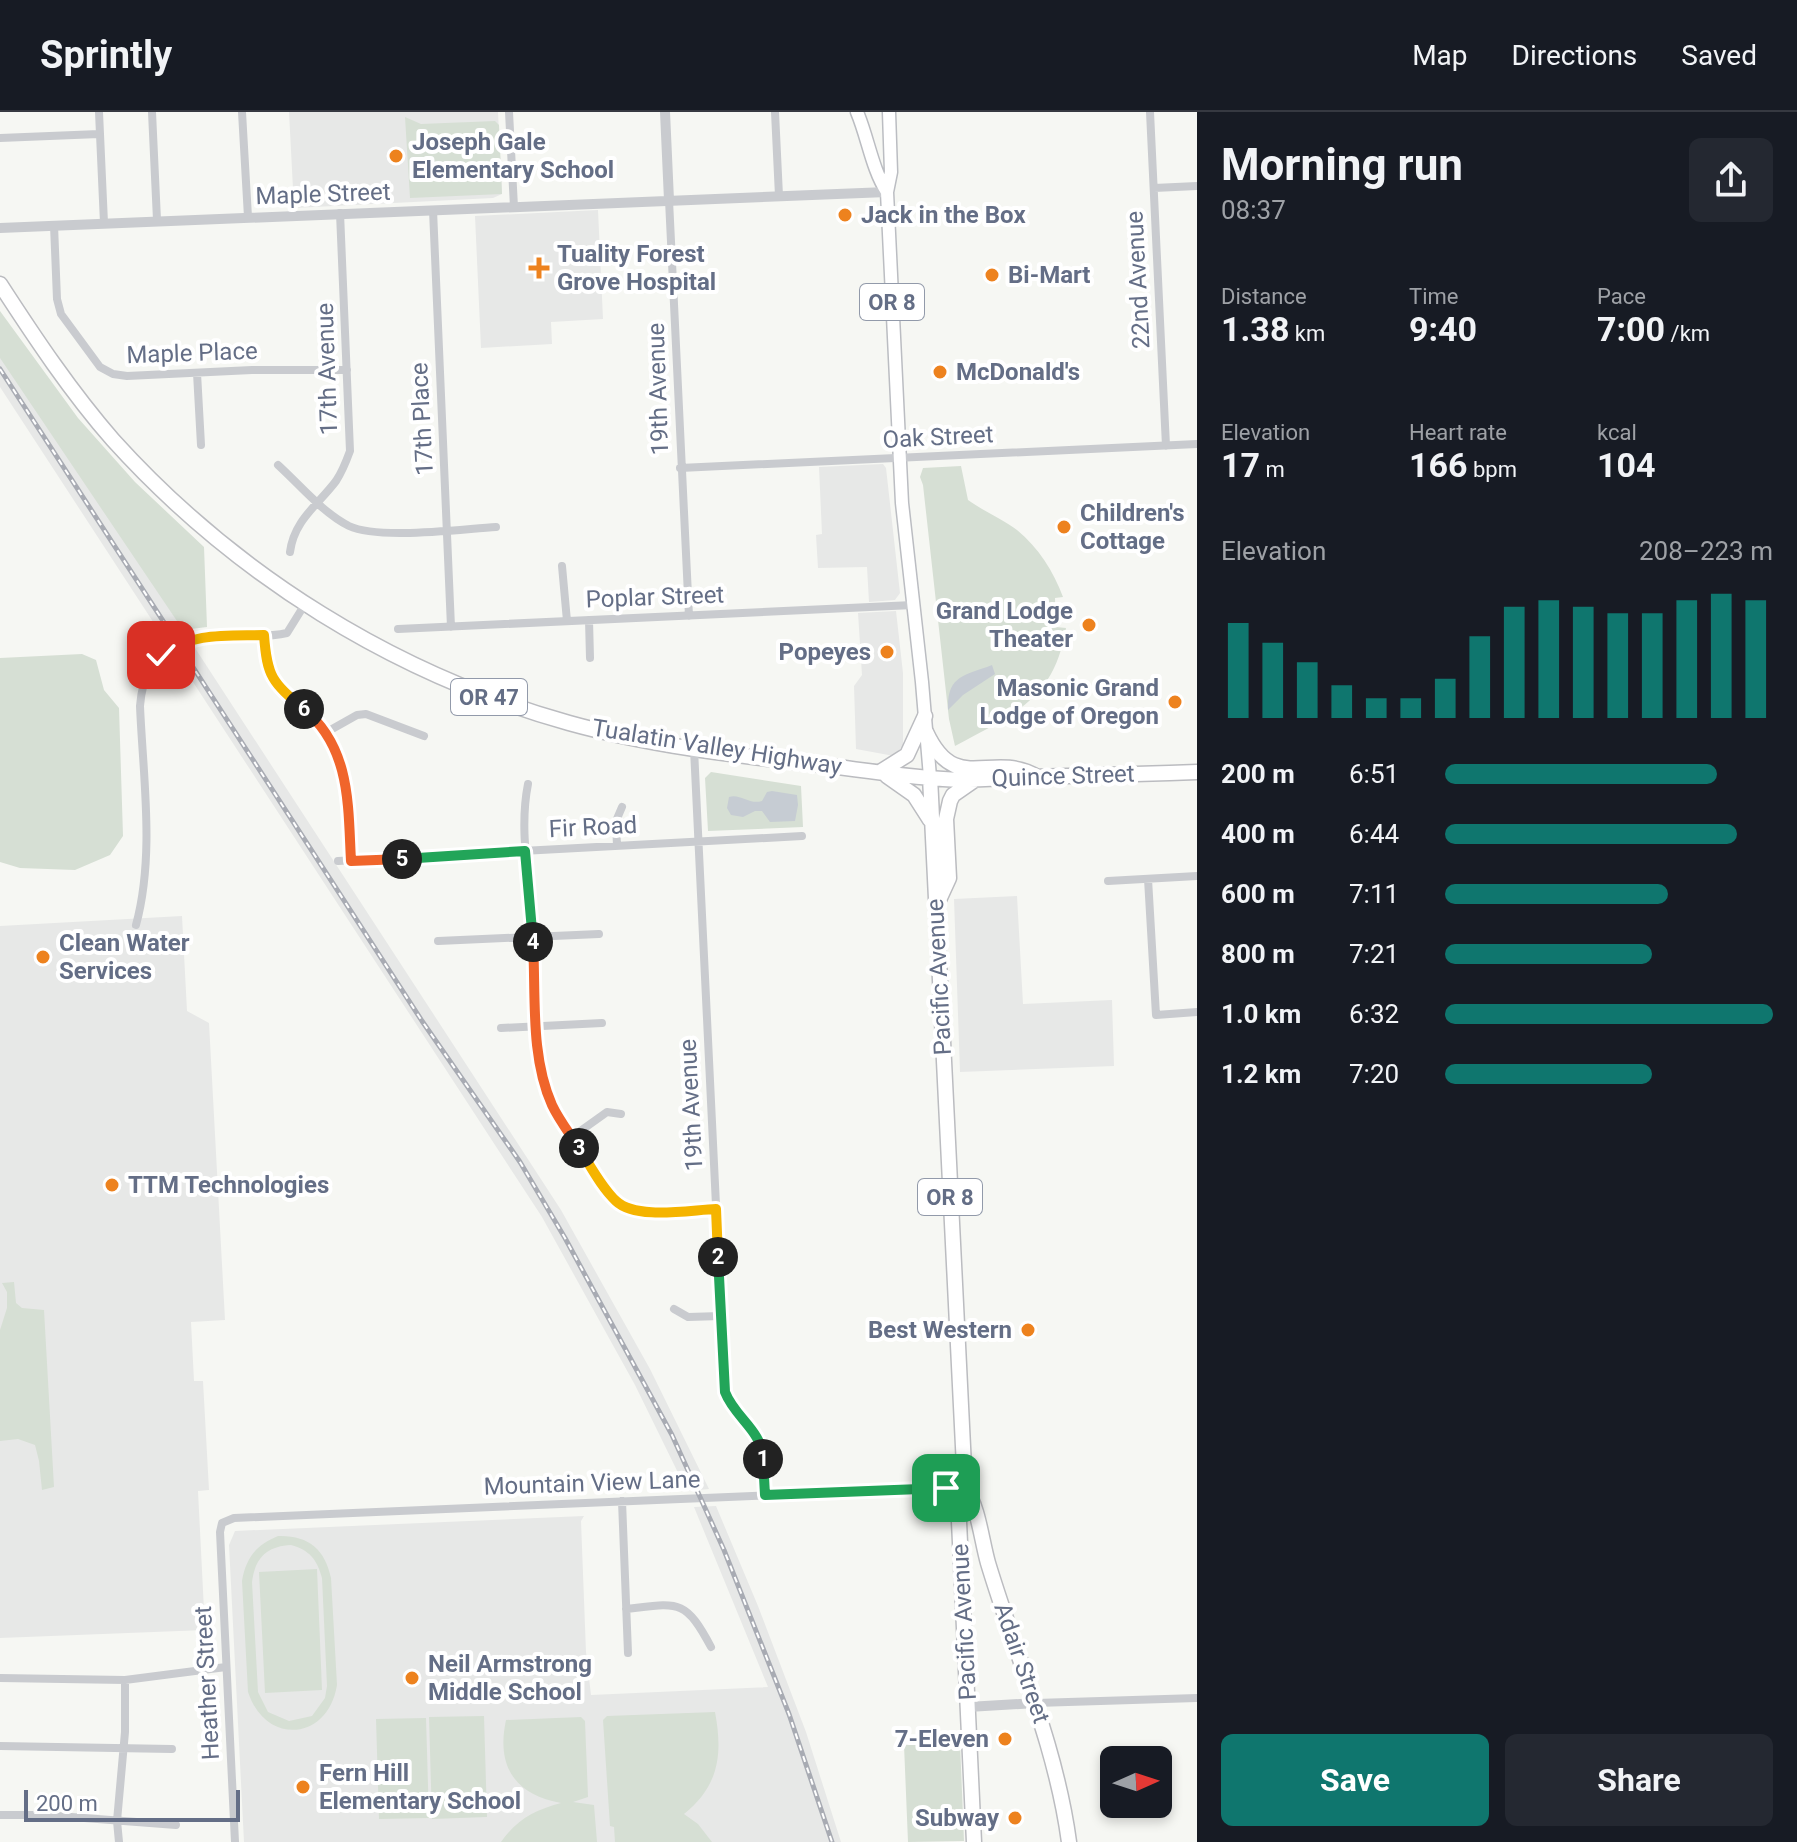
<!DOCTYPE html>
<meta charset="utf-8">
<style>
body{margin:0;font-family:Roboto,sans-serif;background:#242831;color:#f1f3f6;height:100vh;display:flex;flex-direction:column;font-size:30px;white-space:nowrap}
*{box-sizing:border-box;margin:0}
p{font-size:26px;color:#9ea1a6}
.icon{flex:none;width:44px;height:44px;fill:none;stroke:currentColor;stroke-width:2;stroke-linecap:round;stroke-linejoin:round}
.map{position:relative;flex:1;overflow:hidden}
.details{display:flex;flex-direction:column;background:#171b24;width:600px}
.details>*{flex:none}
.needle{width:52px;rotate:87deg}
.tools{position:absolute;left:1100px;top:1634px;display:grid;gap:16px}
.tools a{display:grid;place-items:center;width:72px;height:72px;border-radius:12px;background:#171b24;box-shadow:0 4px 12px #0003;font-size:40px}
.scale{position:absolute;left:24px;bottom:20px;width:216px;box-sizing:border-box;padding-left:8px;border:4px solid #646e86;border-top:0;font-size:22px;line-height:28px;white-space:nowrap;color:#646e86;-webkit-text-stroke:6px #fff;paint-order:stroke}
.pin{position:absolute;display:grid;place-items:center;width:68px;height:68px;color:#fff;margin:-34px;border-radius:16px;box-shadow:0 4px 12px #0006}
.km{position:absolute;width:40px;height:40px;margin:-20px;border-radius:50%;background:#222;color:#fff;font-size:22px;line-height:40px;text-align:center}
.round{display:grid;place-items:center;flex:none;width:84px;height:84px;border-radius:12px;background:#242831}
.head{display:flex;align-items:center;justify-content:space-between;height:136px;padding:0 24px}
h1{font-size:44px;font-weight:700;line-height:60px}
.stats{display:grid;grid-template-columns:repeat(3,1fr);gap:12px;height:136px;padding:8px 24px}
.stats div{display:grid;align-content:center}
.stats b{font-size:34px;font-weight:700}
.stats small{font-size:22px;font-weight:400}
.stats p{font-size:22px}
.chart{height:224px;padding:16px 24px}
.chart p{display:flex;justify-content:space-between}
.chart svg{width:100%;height:144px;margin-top:8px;stroke:#0f766e;stroke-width:6}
.primary-button{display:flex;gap:16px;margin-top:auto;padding:16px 24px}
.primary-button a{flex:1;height:92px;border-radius:12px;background:#0f766e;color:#fff;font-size:32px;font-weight:700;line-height:92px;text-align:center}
.primary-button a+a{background:#242831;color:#f1f3f6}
ul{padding:0 24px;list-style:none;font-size:26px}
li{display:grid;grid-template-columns:128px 96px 1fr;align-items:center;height:60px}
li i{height:20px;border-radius:10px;background:#0f766e}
header{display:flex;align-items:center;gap:48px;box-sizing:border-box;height:112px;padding:0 40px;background:#171b24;border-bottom:2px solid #363941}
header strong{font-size:38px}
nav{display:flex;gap:44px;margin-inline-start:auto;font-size:28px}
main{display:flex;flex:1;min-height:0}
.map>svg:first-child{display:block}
.built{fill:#e7e8e7}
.green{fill:#d6dfd4;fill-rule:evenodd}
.water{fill:#c6ccd3}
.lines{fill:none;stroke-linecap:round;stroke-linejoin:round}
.primary-casing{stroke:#bbbdc2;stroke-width:15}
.trunk-casing{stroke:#bbbcc0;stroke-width:17}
.minor{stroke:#c9cbcf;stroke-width:8}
.tertiary{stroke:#c9cbcf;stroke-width:10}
.primary{stroke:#fff;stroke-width:12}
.trunk{stroke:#fff;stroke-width:14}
.rail-casing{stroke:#a8abb3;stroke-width:5}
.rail{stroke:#fff;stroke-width:2;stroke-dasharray:6;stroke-linecap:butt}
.split-1-casing{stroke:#fff;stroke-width:16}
.split-2-casing{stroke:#fff;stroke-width:16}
.split-3-casing{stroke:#fff;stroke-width:16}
.split-4-casing{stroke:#fff;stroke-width:16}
.split-5-casing{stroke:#fff;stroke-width:16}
.split-6-casing{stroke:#fff;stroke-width:16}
.split-7-casing{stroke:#fff;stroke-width:16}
.split-1{stroke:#22a559;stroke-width:10}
.split-2{stroke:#22a559;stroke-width:10}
.split-3{stroke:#f5b400;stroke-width:10}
.split-4{stroke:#f0652b;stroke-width:10}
.split-5{stroke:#22a559;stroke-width:10}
.split-6{stroke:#f0652b;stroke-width:10}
.split-7{stroke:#f5b400;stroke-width:10}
.poi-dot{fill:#ed821e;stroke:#fff;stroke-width:3}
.labels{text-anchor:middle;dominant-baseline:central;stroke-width:8;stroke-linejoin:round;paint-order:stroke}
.shield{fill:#fff;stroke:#929aaa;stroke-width:2}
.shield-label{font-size:22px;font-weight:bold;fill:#646e86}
.poi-label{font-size:24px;font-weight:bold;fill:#646e86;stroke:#fff;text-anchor:start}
.street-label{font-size:24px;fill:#646e86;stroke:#fff}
</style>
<header>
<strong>Sprintly</strong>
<nav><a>Map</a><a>Directions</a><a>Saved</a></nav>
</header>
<main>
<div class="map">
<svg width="1197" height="1730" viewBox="0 0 1197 1730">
<rect width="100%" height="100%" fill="#f6f7f3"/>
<path class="built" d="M289,0h209l4,82 -9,4 -199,10z
M598,98l5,109 -52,3 1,22 -71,4 -6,-132z
M0,239l182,277 -21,6 -161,-247z
M883,352l3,4 14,125 -5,7 -26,2 -2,-35 -49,1 -2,-33 6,-1 -3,-67z
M896,499l7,62v72l-9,11 -38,-7 -2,-63 8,-11 -4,-62z
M195,536l366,562 89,159 59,120 -22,2 -52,-106 -93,-168 -366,-561z
M1017,784l6,108 89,-4 2,66 -154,6 -6,-173z
M182,804l5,95 22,12 16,297 -34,2 3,59h9l6,109 -11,1 7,139 -205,8v-712z
M716,1394l42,100 48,126 35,110h-597l-15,-297 6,-14 349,-15 -3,5 5,131 5,43 177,-8 -74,-180z"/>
<path class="green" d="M405,5l16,7 74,-3 4,4 3,69 -92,4z
M0,199l78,107 57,64 69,65 3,80 -24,3 -183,-272z
M961,354l7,34c15,11 36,20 49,30 21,17 37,42 46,67l-8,1 1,29 10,1c-12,72 -52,86 -111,118l-6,-27 -26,-234 -3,-8 3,-9z
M82,542l14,6 8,30 15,18 4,128 -13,19 -35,15 -55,-2 -20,-6v-204z
M711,660l90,14 2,41 -95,4 -3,-53z
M14,1170l2,21 6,5 22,2 10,177 -12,3 -3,-29 -4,-16 -17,-6 -18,2v-111l7,-22v-16l-5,-9z
M278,1424c30,-1 47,13 53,42l6,107c-9,56 -71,61 -89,7l-6,-111c4,-23 14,-36 36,-45zM291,1433c18,5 26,14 31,33l5,108 -2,12 -13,18 -23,5 -21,-9 -10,-20 -6,-110c3,-24 15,-36 39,-37z
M317,1457l5,121 -57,3 -6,-121z
M715,1600c8,42 4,74 -31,102l14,10 14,18h-97l-1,-15 -4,-1 -7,-106 4,-4z
M484,1604l3,101 -55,2 -3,-102z
M581,1605l4,4 3,76 -15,5 21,3 3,37h-96c16,-23 34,-32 60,-39 -46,-8 -65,-37 -55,-83z
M426,1606l3,100 -50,1 -3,-100z
M960,1631l4,98 -56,1 -4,-97z"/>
<path class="water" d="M992,553l3,9 -32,21 -15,15c-1,-35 16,-34 44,-45z
M772,679l25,4 1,10 -3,16 -25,1 -8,-11h-7l-12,6 -12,-2 -4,-7 2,-11c11,-4 20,8 33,4l5,-9z"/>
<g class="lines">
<g class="primary-casing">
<path id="primary" d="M857,0c11,26 15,57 30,80
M889,0l2,60 -4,20 15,311 20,179 8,95"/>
</g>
<g class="trunk-casing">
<path id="trunk" d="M0,172c35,54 71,108 113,156 122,135 281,234 456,283 79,22 162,32 244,41 43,5 86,12 130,15 27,2 55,-1 82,-2 57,-1 115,-3 172,-5
M926,620c29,63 63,20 108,43
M880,660l27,-17 18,-39
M887,664l27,19 16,25
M930,665l35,710 -7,13 16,342
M938,790l11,-24 -3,-59 4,-18 3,-6 23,-16
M965,1375c14,22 16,51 23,76 28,93 68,182 81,279"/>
</g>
<path class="minor" d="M99,0l5,111
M152,0l5,108
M242,0l6,105
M509,0l5,95
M775,0l4,84
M1150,0l16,334
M0,26l99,-4
M1154,76l43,-2
M669,88l20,416
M433,98l18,417
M54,113l3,74 4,15 39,53 13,7 14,2 125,-6h95
M197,261l4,72
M278,353c22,20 45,48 71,61 30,14 112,3 147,1
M680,356l517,-24
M290,440c4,-32 28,-47 46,-71 6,-9 10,-19 14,-30l-10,-238
M562,454l5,55
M589,508l1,38
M398,517l515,-24
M264,523l2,28 5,13 44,43 22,33 11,42 3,67
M325,621l32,-18 9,-1 58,22
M694,637l31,643 6,16 27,27 5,15 2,45
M528,672c-9,45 1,91 4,135 4,60 -2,126 19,183 11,31 44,70 63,98 28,20 69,10 102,9
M617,734l-1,-25 6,-14
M338,749l464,-25
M1148,767l8,136 41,-3
M1108,769l89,-5
M136,813c19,-70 7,-148 4,-219 7,-91 88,-60 147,-73l18,-29
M438,829l161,-7
M501,916l101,-5
M572,1025l35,-25 14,2
M674,1197l14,8 33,-1
M622,1389l6,152
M626,1497c52,-6 59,-11 85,38
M0,1566l125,2 101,-13
M1036,1591l161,-5
M0,1634l172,3
M0,1703h45l131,10
M119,1730l-2,-21 8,-89v-52
M235,1730l-15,-310 2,-9 12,-5 730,-31"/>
<path class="tertiary" d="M665,0l4,88
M0,116l887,-36
M968,1595l68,-4"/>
<use href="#primary" class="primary"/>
<use href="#trunk" class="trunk"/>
<g class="rail-casing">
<path id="rail" d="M0,257l422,652 98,141 45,76 107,197 52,115 65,164 43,128"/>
</g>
<use href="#rail" class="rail"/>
</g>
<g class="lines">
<g class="split-1-casing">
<path id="split-1" d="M763,1347l2,36 181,-7"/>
</g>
<g class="split-2-casing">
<path id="split-2" d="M718,1145l7,135c10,26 37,38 38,67"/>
</g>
<g class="split-3-casing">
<path id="split-3" d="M579,1036c11,17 22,39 37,53 20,19 73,9 100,8l2,48"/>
</g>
<g class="split-4-casing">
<path id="split-4" d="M533,830c3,53 -3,114 19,163 7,15 18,29 27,43"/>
</g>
<g class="split-5-casing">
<path id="split-5" d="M402,747l123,-8 8,91"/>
</g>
<g class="split-6-casing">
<path id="split-6" d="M304,597c47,39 44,97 47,152l51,-2"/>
</g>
<g class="split-7-casing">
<path id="split-7" d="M161,543c31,-23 67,-19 103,-20 3,42 8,47 40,74"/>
</g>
<use href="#split-1" class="split-1"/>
<use href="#split-2" class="split-2"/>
<use href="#split-3" class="split-3"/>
<use href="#split-4" class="split-4"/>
<use href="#split-5" class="split-5"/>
<use href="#split-6" class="split-6"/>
<use href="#split-7" class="split-7"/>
</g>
<g class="poi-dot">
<circle cx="396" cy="44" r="8"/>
<circle cx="845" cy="103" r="8"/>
<path d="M535 144h8v8h8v8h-8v8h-8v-8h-8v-8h8z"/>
<circle cx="992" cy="163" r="8"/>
<circle cx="940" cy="260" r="8"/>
<circle cx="1064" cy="415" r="8"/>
<circle cx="1089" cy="513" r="8"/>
<circle cx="887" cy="540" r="8"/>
<circle cx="1175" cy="590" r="8"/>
<circle cx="43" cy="845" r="8"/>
<circle cx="112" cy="1073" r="8"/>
<circle cx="1028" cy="1218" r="8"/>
<circle cx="412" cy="1566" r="8"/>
<circle cx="1005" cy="1627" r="8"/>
<circle cx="303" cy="1675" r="8"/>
<circle cx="1015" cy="1706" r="8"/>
</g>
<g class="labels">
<g class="shield">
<rect x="860" y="172" width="64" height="36" rx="6"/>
<rect x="451" y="567" width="76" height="36" rx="6"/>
<rect x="918" y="1067" width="64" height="36" rx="6"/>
</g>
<g class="shield-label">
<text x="892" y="190">OR 8</text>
<text x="489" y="585">OR 47</text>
<text x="950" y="1085">OR 8</text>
</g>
<g class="poi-label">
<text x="412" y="30">Joseph Gale<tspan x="412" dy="28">Elementary School</tspan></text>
<text x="861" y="103">Jack in the Box</text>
<text x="557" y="142">Tuality Forest<tspan x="557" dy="28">Grove Hospital</tspan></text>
<text x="1008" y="163">Bi-Mart</text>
<text x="956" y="260">McDonald's</text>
<text x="1080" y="401">Children's<tspan x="1080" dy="28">Cottage</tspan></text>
<text x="1073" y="499" text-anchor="end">Grand Lodge<tspan x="1073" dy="28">Theater</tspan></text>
<text x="871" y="540" text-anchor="end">Popeyes</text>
<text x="1159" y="576" text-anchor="end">Masonic Grand<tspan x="1159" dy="28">Lodge of Oregon</tspan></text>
<text x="59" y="831">Clean Water<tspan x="59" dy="28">Services</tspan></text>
<text x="128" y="1073">TTM Technologies</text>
<text x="1012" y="1218" text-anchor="end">Best Western</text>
<text x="428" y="1552">Neil Armstrong<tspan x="428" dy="28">Middle School</tspan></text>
<text x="989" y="1627" text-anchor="end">7-Eleven</text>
<text x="319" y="1661">Fern Hill<tspan x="319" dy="28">Elementary School</tspan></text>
<text x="999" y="1706" text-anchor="end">Subway</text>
</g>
<g class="street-label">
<text transform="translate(323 82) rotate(-2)">Maple Street</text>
<text transform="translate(1138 168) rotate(-93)">22nd Avenue</text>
<text transform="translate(192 241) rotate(-2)">Maple Place</text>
<text transform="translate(327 257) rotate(-92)">17th Avenue</text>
<text transform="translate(658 277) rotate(-92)">19th Avenue</text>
<text transform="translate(422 307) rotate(-93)">17th Place</text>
<text transform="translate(938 325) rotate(-3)">Oak Street</text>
<text transform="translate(655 485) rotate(-2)">Poplar Street</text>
<text transform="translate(717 635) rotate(9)">Tualatin Valley Highway</text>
<text transform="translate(1063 664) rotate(-2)">Quince Street</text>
<text transform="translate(593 715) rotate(-3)">Fir Road</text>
<text transform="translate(939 865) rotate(-93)">Pacific Avenue</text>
<text transform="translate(691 993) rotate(-93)">19th Avenue</text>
<text transform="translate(592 1371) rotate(-2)">Mountain View Lane</text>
<text transform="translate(964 1510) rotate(-93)">Pacific Avenue</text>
<text transform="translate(1022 1551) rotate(71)">Adair Street</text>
<text transform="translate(207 1571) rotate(-93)">Heather Street</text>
</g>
</g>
</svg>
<div class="tools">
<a><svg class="needle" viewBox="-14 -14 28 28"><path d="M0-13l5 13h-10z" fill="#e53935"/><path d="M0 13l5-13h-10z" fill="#9ea1a6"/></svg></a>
</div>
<div class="scale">200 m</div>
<div class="pin" style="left:946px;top:1376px;background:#1e9e55"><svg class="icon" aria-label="arrive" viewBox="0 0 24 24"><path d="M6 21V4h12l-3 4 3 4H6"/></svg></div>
<div class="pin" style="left:161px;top:543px;background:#d93025"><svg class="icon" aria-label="check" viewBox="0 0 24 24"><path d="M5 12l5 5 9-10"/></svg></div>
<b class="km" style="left:763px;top:1347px">1</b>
<b class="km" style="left:718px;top:1145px">2</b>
<b class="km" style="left:579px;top:1036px">3</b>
<b class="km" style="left:533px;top:830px">4</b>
<b class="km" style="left:402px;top:747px">5</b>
<b class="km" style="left:304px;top:597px">6</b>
</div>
<section class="details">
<div class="head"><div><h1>Morning run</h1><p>08:37</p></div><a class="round"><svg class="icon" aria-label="share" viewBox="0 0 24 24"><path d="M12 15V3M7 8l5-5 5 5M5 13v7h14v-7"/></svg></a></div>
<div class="stats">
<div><p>Distance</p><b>1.38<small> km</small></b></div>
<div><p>Time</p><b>9:40</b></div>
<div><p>Pace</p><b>7:00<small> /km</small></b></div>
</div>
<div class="stats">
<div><p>Elevation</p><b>17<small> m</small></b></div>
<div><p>Heart rate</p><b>166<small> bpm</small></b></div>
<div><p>kcal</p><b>104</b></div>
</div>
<div class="chart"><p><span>Elevation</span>208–223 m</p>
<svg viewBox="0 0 160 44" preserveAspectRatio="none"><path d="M5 44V15M15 44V21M25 44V27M35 44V34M45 44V38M55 44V38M65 44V32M75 44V19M85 44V10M95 44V8M105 44V10M115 44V12M125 44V12M135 44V8M145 44V6M155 44V8"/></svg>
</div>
<ul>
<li><b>200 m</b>6:51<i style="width:83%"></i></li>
<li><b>400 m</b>6:44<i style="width:89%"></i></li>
<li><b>600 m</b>7:11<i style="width:68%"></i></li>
<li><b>800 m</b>7:21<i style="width:63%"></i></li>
<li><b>1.0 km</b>6:32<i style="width:100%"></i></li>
<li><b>1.2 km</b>7:20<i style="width:63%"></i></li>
</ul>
<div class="primary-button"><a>Save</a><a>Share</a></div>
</section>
</main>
